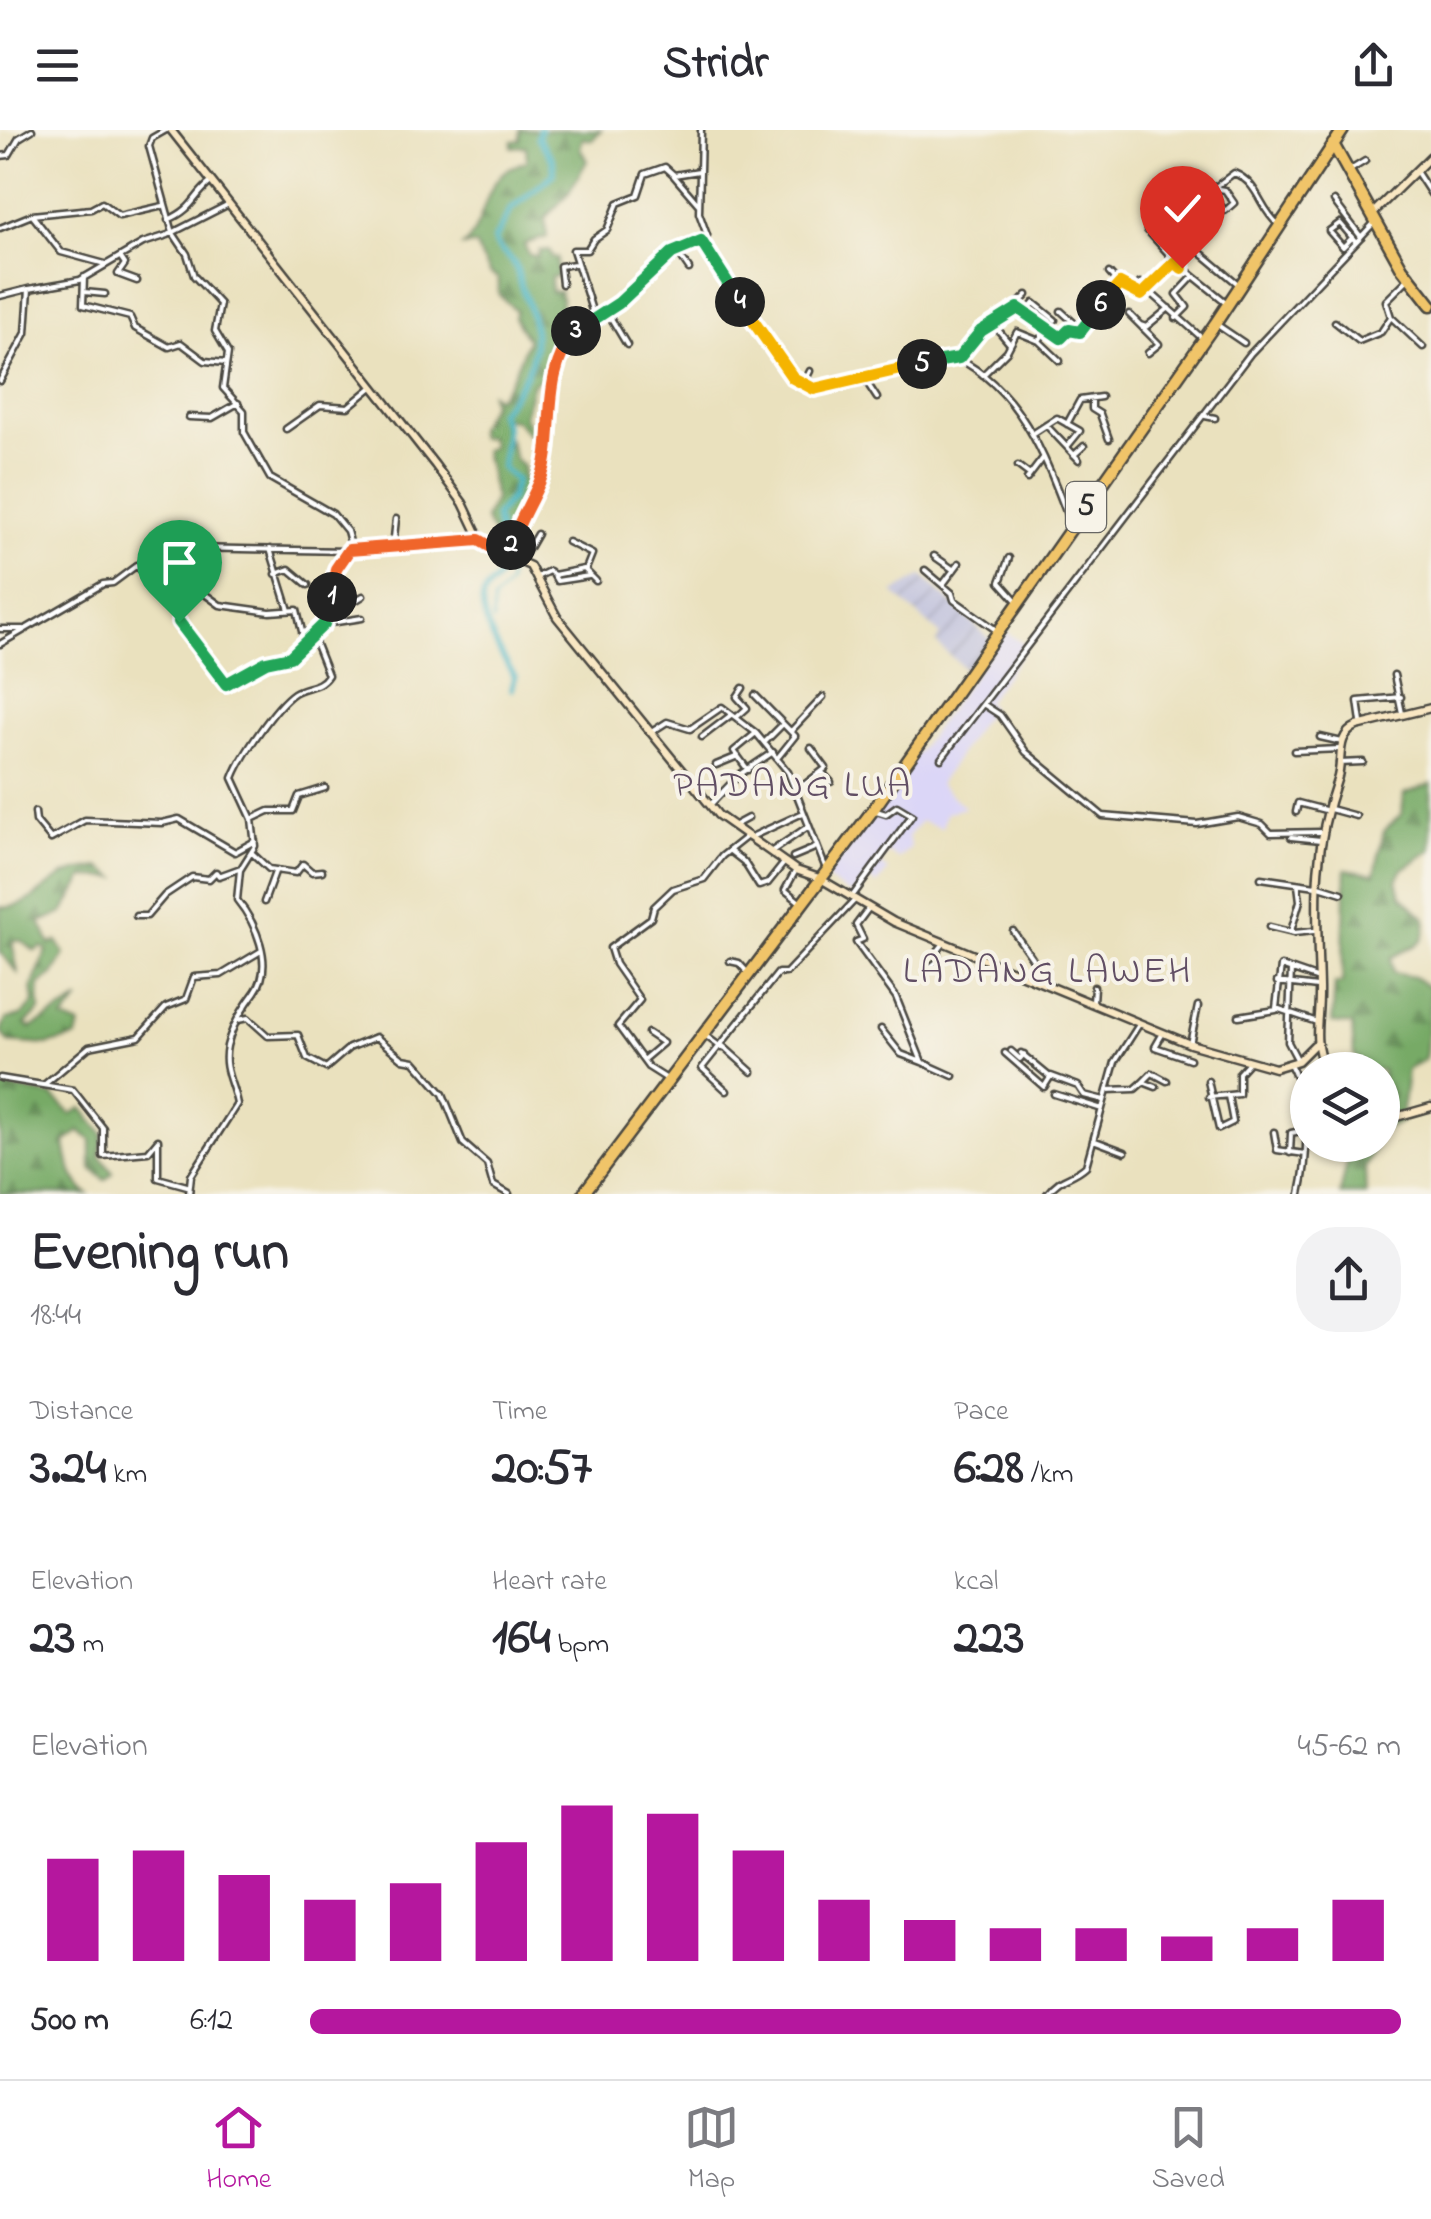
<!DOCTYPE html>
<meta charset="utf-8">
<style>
body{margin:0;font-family:"Indie Flower",sans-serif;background:#f2f2f3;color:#2b2b33;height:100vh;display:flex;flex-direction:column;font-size:38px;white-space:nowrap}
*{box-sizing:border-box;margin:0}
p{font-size:32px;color:#7c7c81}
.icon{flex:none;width:55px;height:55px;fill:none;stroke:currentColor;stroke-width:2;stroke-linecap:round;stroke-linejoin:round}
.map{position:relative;height:1064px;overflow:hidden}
.side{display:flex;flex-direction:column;background:#fff;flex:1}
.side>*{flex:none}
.buttons{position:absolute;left:1290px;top:922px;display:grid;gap:20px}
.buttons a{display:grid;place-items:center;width:110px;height:110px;border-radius:50%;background:#fff;box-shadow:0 2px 8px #0004;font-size:50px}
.pin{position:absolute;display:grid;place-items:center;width:85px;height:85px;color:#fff;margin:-102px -42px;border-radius:50% 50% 50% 0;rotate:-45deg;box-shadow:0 0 10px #0007}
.pin .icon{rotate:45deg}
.km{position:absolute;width:50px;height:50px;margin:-25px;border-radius:50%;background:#222;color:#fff;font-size:28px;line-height:50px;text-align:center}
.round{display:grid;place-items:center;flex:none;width:105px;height:105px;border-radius:40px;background:#f2f2f3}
.headline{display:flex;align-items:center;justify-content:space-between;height:170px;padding:0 30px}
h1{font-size:55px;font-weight:800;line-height:75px}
.figures{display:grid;grid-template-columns:repeat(3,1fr);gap:15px;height:170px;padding:10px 30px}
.figures div{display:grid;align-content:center}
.figures b{font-size:50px;font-weight:800}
.figures small{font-size:28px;font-weight:400}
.figures p{font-size:28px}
.chart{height:280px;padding:20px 30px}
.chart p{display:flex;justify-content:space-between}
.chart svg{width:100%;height:180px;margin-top:10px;stroke:#b5179e;stroke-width:6}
ul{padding:0 30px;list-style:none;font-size:32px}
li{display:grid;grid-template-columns:160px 120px 1fr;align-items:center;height:75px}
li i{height:25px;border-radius:12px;background:#b5179e}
header{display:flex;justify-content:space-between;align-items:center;height:130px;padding:0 30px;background:#fff;font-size:45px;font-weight:800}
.dock{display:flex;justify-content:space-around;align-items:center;height:140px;border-top:2px solid #e1e1e2;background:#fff;font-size:28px;color:#7c7c81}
.dock a{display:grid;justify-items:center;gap:5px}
.dock .current{color:#b5179e}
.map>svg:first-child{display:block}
.built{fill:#dbd6f7}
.industrial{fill:url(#industrial-furrows)}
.forest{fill:url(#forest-firs);stroke:#516a48;stroke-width:2.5}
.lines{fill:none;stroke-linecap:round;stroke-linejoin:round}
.stream{stroke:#46b4c2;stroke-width:2.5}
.river{stroke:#46b4c2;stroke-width:6}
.street-casing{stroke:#484641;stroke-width:9}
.secondary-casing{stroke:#484641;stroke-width:11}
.highway-casing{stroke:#484641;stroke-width:15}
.street{stroke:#fff;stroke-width:4}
.secondary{stroke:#f9e7c3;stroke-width:6}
.highway{stroke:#f0c469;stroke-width:10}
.split-1-casing{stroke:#fff;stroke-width:20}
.split-2-casing{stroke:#fff;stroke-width:20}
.split-3-casing{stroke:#fff;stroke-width:20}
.split-4-casing{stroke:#fff;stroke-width:20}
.split-5-casing{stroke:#fff;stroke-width:20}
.split-6-casing{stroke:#fff;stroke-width:20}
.split-7-casing{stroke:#fff;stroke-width:20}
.split-1{stroke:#22a559;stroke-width:12}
.split-2{stroke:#f0652b;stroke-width:12}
.split-3{stroke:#f0652b;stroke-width:12}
.split-4{stroke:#22a559;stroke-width:12}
.split-5{stroke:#f5b400;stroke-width:12}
.split-6{stroke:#22a559;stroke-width:12}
.split-7{stroke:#f5b400;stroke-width:12}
.labels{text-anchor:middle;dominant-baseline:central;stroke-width:8;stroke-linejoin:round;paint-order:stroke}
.shield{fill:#f7f3e8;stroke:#686764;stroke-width:2.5}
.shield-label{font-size:30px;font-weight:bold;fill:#2b2b2b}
.quarter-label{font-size:38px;letter-spacing:2.5px;fill:#614e64;stroke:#f7f3e8}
</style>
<header><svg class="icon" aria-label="menu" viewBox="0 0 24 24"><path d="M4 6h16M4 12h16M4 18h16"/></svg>Stridr<svg class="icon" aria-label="share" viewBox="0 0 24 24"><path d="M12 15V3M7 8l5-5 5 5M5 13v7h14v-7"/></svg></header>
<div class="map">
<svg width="1431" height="1064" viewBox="0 0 1431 1064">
<defs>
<pattern id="industrial-furrows" width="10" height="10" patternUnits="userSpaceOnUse" patternTransform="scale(2.5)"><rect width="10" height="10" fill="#c1c2dd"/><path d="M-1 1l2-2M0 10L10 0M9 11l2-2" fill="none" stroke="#a6a7be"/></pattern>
<pattern id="forest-firs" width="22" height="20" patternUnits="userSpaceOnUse" patternTransform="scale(2.5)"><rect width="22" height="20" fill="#7a6"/><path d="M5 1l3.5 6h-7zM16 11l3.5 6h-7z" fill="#628b54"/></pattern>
</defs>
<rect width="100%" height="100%" fill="#f7f3e8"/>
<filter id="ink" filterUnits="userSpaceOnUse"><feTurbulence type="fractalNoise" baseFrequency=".01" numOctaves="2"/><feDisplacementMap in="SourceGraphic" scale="20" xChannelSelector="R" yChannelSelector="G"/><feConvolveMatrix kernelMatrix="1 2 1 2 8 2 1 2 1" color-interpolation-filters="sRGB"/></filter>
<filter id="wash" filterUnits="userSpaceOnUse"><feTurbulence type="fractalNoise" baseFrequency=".0048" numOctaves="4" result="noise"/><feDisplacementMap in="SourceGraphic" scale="40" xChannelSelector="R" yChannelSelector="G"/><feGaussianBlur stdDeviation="2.25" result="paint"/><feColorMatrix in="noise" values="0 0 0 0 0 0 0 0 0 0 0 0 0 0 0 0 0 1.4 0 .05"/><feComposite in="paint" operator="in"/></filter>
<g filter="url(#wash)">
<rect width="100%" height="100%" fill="#eae1be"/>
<path class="built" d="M1006,501l21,16 -41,56 5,4 -52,77 26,24 -19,5 -4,15 -21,-7 -13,16 3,10 -13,12 -10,-7 -8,11 8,8 -11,14 -9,-7 -17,17 -23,-15v-5z"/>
<path class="industrial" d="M922,446l69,64 -22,33 -33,-30 4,-9 -47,-41z"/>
<path class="forest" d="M520,0h81l-9,10 -9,-2 -3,10 7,13 -19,33 -23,24 2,19 -23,7 5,11 9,2 1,-6 10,-1 3,8h5v18l-6,1v15l9,-1 2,10 -19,77 -10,5 -9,33 13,27 -22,-23 -13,-2 13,41 8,7v14l5,2 2,-11h9l-30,82 -23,-4 9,-12 -10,-18 10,-21 -11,-48 8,-3 -3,-10 -10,1 -2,-10 15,-24 -2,-11 6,5c17,-15 23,-39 32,-58l-14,-23 2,-7 -17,-15 -1,-17 -8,-5 -15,-28 -12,1c22,-18 18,-55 42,-75 6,-5 16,-7 22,-11l-1,-14 -14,1v-6l8,-1z
M1431,654v66l-28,19 -6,11 4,15 24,23c4,31 -16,27 -34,40l2,15 21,4 17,12 -5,65 -2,6 -17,10 -6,52 -18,7 -1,-59h-22l3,-7 -9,-8 -2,-30 -20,-2 3,-39 7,-1 4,-114 29,5 9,-43 18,-17 2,-20z
M100,737l17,11 -33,-1 -21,36 -23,9 10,22 7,-3 8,13 -12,21 -14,10 1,26 -15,13 6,4 49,-28 -17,19 17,7 -3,11 -30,8 -38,-3 -8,-11 5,-12 15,-3 13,-13 -2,-16 15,-37 -5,-3 -7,4 -15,-11 -8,2 6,31 -18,-21v-45c27,2 39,-16 59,-29 10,-7 28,-9 41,-11z
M5,957l48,9 18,18 11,-6 21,26 -3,22 13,17 -8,7 -14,-12v-28l-11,-9 -15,11c2,18 8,41 23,52h-88v-105z
M1351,1015h25l-11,23 1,26h-26z"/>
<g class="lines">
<path class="stream" d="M493,491v-20l15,-16 2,-23"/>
<path class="river" d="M512,559l3,-12c-12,-18 -37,-61 -32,-80 3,-11 15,-14 18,-26 5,-20 -2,-36 -5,-55l15,-18 5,-18 -14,-12 4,-41 -7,-14c38,-47 46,-71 22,-127 -3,-8 -3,-17 -7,-23 -7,-10 -16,-10 -19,-24l16,-30 43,-35 -1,-14 -15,-23 2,-7"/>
</g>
</g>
<g filter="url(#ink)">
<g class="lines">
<g class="street-casing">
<path id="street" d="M166,0l-14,8 -3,8 24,87 14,21 7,22 26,28 -5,27 13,22 -5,35 21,23v21l26,46 63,36 14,17 5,18
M0,26l9,-1 10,-17 13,-8
M1352,39l13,-8
M1416,41l15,23
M674,46l25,29
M1215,58l10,2 9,13 -9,8 -15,-19v-1l24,-18c25,10 25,35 44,51
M1334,71l27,36
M32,85l29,37 44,12
M168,90c27,-12 24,-23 43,-38
M0,98l32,-13 59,-6 11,-6 17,13 44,-10
M1352,108l-9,9 -14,-16 11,-8 16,19
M701,111l85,128 31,20 31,-11 107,-21c67,33 91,102 116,168
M676,120l13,19
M1201,123l37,31
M121,128l4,6 -7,10 19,7
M1109,143l10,11
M84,147l-1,28 47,12 5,11 34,19 12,-4 24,18 21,2
M1140,153l63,56
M562,154l-2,-18 15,-2
M84,162l21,2
M0,166l28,-7
M1018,178l29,20
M606,180l21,35
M1061,181l21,19
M1026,183l8,-10 21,17
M1095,183l14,11
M1129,184l11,11
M594,187l-21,-67h14l7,-11 13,-9 11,-27 20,-8 7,-21 20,-7 9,8 25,-4
M1391,187l32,30
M1176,188l11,-11 -10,-13 16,-17
M1335,192l24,19 22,-9 10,-15 -5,-16 23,-23
M994,195l16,19
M1219,196l25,17
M1039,211l21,20
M1148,223l11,-9 -19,-19 6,2 23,-19
M959,227l22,-26 20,-10 26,-26
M810,241l-3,6 7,11
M862,245l15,23
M983,245l24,-24 10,-19 22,9 8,-13 14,10 8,-8 11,2 40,-48 20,11c20,-13 34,-35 54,-49l-28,-38 -19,22 28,31 52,42
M0,251l26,-48 3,-44 51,-9 63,-37 25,-8 61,-31
M1092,268v11l8,5 9,25
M1205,286l10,2
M189,287l23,1 26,-15
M1067,294l13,-24 21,-3
M1046,295l33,35
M286,299l34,-24 28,2 23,-19
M1034,303l23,-15 23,13 -13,16
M1074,325l10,-9
M1018,336l12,9
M1027,349l16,-21
M568,412l24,12 -6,15
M393,417l3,-28
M270,419l19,61
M507,426l34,-78 6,-66 18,-66 19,-22 35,-21 53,-50 35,-18 -8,-22 2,-83
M934,426l20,14
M155,428l65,47 50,7 27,-2 7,30
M1009,428l-9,24 16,18
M522,430l15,-26
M136,435l28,27 15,30 35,42 10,20 42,-23 24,-4 23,-20
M925,440l27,23 2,7 42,30
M276,444l13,-5 19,16
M553,444l4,7 32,-5
M537,447l12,-6 5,4 30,-6 12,12
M944,453l15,-20
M330,474h20l13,-8
M324,494l38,-6
M0,499h24
M0,514l103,-60 10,-1 35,-26 40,-9 158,3 133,-11
M1394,545l8,38
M755,565l40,41 -16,20
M983,574l17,11 26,37 77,64 94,8 41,-7 24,7 9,9 51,-1
M738,586l9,-8 -10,-11 6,-9
M1361,592l-3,-21 43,-4
M653,601l14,-9 23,7 32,-22 34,26 32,39 38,97
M791,601l32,-34
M702,607l29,-22
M1320,607l22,5
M765,612l17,-17
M1294,621l46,-2
M941,629l309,-405 124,-131
M1339,633l24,-1
M716,635l22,-9
M748,640l-14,-19 22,-18
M822,642l9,10
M796,661l30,-23 -15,-20
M712,673l27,-28 34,-23
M1330,679l26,7
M35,682l1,9 15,18 34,-19 77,3 17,-4 56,33 20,-11
M1296,682l2,-9 27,7
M252,689l17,-8h24l6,-15 26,-8
M735,695l13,-7
M1291,707l30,3
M749,708l54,-25
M730,721l14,11 15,24 9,-3 16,-20
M772,721l37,-25
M252,723l17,16 27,4 7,-9 9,8 10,-1
M793,727l24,-10
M796,740l-11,20 16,13
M1261,748l55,8
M1316,755l26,8
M851,768l61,-83 -15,-9 -11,8 -13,-4
M264,772l11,-30
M868,779l-12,16 7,14 -7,3 40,55 26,65 31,14
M136,786h11l18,-21 27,-18 17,2 7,-7 3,4 22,-8
M1269,797l25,6 20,-2
M1013,801l26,37 -4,11
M1291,801l9,-30 -2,-16
M730,831l9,2 9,10
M929,838l10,-8 -2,-8 7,-9
M1291,840l-3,72 10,19
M1316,848l-35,-12 -5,42 41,14
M1277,852l40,5
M1093,872l1,-15
M1239,886l37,-6
M238,890l10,-2 20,18 30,-1 9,23 19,10 23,-20 27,-11 27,22 11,2 29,33 20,49 24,21 6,21 16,9
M881,899l20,25 21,8
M1163,903l-8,14 35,12
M706,906l16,12
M1190,914l8,-38
M723,916l29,26
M1011,921l9,8 4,-5
M1005,923l39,34 7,-11 27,10 6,9 20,5
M1021,923l29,24
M643,930l20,-17 -15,-10
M1290,934c20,37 19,90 10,130
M0,948l73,12 30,38v28l45,-4 10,-12v38l29,8
M667,949l-19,-12 -30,-41 22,-26 -25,-36 -5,-16 41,-30 3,-11 19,-18 31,-10 18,-23 24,-19
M1208,951l11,48 14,-7 -5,-26
M1143,952l9,-9 15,8
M45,954l44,-37 50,-10 27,-30 20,-8 8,-22 27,-2 40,-24
M1107,960l28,-1 8,-7 13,5
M727,961l-25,-23 76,-95h8l68,-72
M1054,964l48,15
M1209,967l30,-3v-21l10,-11
M1274,1002l3,18 28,4
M1093,1010l32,12
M1290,1023l1,-20 15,-3
M189,1064l2,-18 46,-72c-4,-21 -15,-35 -10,-58 5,-21 16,-38 28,-54 20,-28 0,-70 -18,-92l3,-30 15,-24 -3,-27 -19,-41c8,-21 42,-72 61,-85 12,-8 25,-4 34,-18l-15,-38c23,-25 15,-59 33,-86
M1047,1064c14,-19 25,-15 39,-28l29,-104 25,-39"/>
</g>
<g class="secondary-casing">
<path id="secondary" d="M171,0l264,335 28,38 20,42 47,21 27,51 161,198 78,55 23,8 75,44 296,122 85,24 23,-7 16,-16
M1372,84l59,-58
M1325,940c-14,-33 -5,-48 -6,-83 -2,-76 -8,-133 18,-207 7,-19 -3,-44 20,-54l74,-18
M1382,991l49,-14"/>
</g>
<g class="highway-casing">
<path id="highway" d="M1333,14l69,124 29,37
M583,1064l290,-384 342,-486 128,-194"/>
</g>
<use href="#street" class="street"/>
<use href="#secondary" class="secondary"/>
<use href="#highway" class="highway"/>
</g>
</g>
<g class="lines" filter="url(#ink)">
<g class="split-1-casing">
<path id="split-1" d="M179,492l47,62 40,-22 24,-5 34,-33 8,-27"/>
</g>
<g class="split-2-casing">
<path id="split-2" d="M332,467l4,-28 13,-19 130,-10 28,16 4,-11"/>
</g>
<g class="split-3-casing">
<path id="split-3" d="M511,415c7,-23 20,-42 29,-64 18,-45 -2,-104 36,-150"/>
</g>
<g class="split-4-casing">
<path id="split-4" d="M576,201l43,-28 53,-50 29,-12 39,61"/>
</g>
<g class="split-5-casing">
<path id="split-5" d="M740,172l53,76 21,11 108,-25"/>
</g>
<g class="split-6-casing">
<path id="split-6" d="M922,234l37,-6 22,-27 37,-23 43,30 8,-8 11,2 21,-27"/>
</g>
<g class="split-7-casing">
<path id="split-7" d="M1101,175l19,-21 21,11 34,-33 7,6"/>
</g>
<use href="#split-1" class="split-1"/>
<use href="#split-2" class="split-2"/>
<use href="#split-3" class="split-3"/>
<use href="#split-4" class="split-4"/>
<use href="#split-5" class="split-5"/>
<use href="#split-6" class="split-6"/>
<use href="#split-7" class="split-7"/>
</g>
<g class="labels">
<rect class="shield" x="1066" y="352" width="40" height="50" rx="8"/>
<g class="shield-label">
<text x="1086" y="377">5</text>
</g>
<g class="quarter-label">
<text x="793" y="657">PADANG LUA</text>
<text x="1048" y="843">LADANG LAWEH</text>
</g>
</g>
</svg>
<div class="buttons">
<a><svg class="icon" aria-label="layers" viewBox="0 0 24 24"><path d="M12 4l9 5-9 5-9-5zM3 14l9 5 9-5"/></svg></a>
</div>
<div class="pin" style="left:179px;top:492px;background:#1e9e55"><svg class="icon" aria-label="arrive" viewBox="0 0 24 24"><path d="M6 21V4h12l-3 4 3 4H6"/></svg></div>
<div class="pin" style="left:1182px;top:138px;background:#d93025"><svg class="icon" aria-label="check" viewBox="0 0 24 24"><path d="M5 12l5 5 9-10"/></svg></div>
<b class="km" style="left:332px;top:467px">1</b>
<b class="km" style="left:511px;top:415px">2</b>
<b class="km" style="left:576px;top:201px">3</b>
<b class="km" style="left:740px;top:172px">4</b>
<b class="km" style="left:922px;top:234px">5</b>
<b class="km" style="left:1101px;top:175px">6</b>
</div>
<section class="side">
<div class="headline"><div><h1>Evening run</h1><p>18:44</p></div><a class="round"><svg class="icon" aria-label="share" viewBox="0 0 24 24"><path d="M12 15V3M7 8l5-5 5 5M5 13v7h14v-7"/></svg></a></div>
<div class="figures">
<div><p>Distance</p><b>3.24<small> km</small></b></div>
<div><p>Time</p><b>20:57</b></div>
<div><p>Pace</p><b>6:28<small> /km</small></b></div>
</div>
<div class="figures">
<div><p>Elevation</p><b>23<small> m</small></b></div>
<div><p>Heart rate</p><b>164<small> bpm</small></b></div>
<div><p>kcal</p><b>223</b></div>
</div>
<div class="chart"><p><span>Elevation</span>45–62 m</p>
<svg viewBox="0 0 160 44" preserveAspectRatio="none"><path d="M5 44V19M15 44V17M25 44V23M35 44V29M45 44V25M55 44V15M65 44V6M75 44V8M85 44V17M95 44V29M105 44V34M115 44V36M125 44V36M135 44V38M145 44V36M155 44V29"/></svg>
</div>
<ul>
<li><b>500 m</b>6:12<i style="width:100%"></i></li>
</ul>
</section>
<nav class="dock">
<a class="current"><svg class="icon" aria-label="home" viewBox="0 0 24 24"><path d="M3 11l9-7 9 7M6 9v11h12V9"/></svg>Home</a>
<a><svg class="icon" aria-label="map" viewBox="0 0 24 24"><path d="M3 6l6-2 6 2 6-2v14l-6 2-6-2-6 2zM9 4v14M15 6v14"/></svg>Map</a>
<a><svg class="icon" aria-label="saved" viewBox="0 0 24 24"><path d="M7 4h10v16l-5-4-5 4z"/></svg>Saved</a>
</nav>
